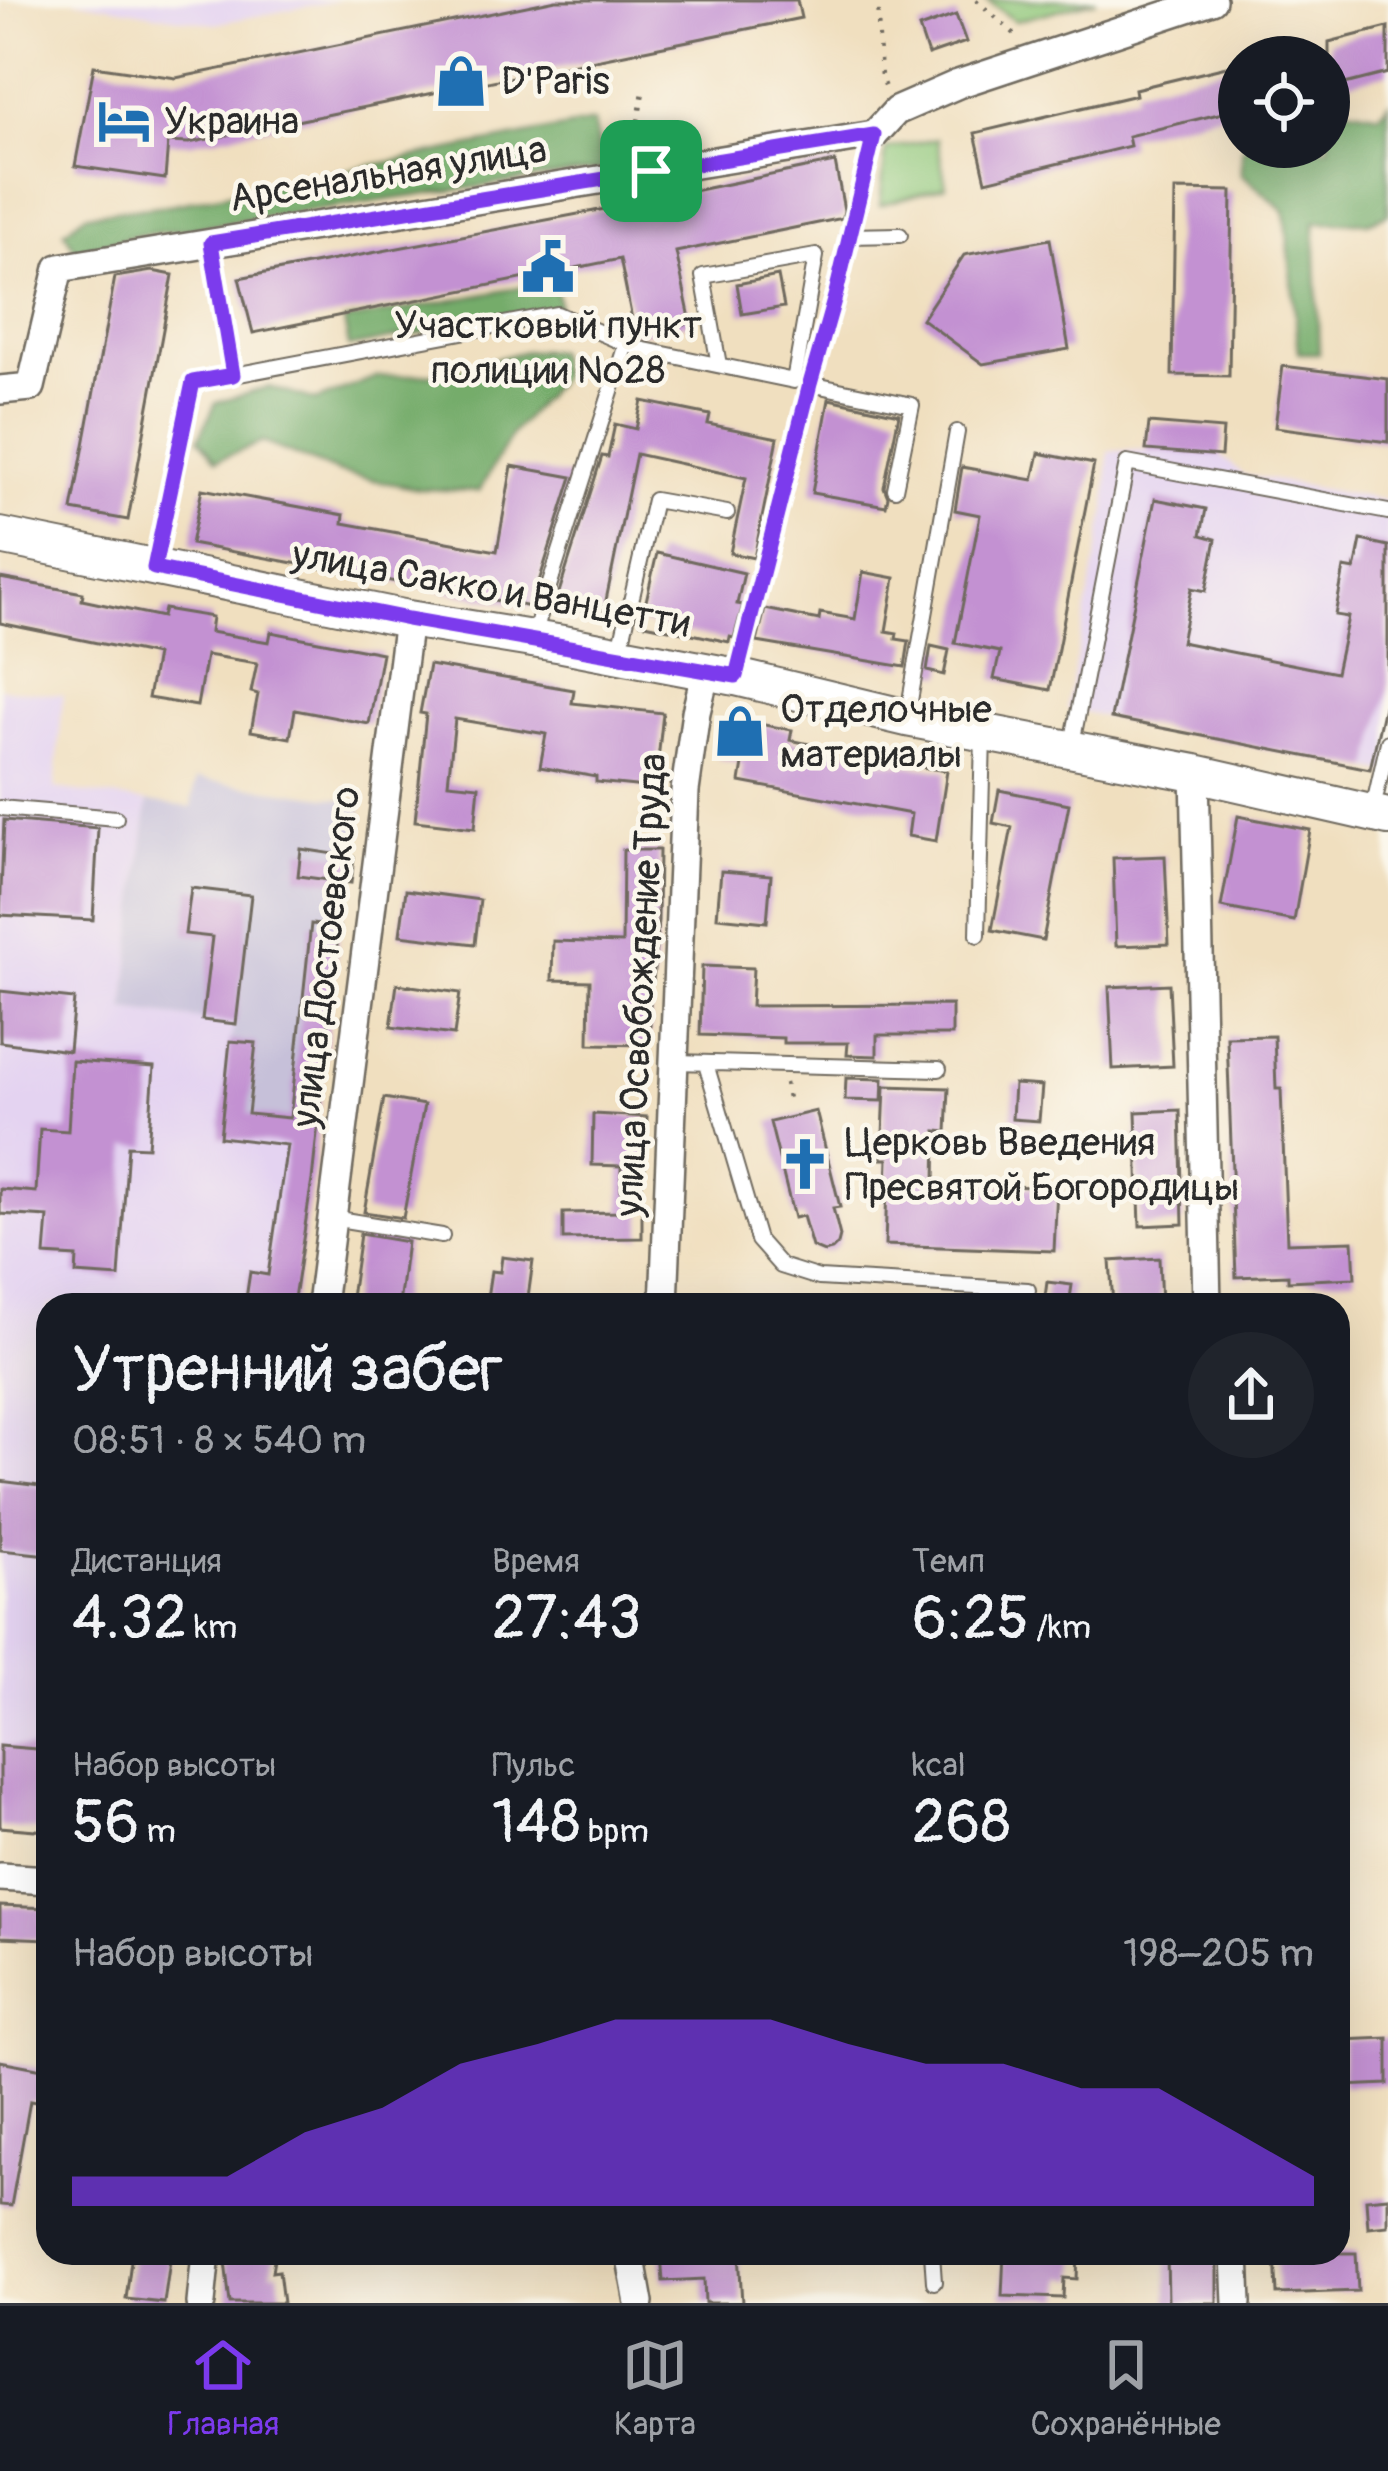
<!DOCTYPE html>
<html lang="ru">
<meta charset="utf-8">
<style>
body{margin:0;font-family:Pangolin,sans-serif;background:#20242c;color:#f1f3f6;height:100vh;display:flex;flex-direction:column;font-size:45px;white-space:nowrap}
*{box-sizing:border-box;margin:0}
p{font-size:39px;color:#9ea1a6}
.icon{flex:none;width:66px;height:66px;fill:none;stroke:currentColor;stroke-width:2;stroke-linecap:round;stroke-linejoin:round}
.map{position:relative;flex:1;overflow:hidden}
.panel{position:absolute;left:36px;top:1293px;width:1314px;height:972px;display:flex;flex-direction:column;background:#171b24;border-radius:36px;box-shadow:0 12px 48px #0002}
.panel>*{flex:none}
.controls{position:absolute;left:1218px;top:36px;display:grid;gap:24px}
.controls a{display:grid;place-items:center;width:132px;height:132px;border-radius:50%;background:#171b24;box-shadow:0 12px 48px #0002;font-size:60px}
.pin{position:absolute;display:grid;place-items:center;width:102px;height:102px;color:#fff;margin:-51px;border-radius:24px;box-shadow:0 6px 18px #0006}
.round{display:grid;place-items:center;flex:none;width:126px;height:126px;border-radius:63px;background:#20242c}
.overview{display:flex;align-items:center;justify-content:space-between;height:204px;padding:0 36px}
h1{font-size:66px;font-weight:600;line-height:90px}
.figures{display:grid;grid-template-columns:repeat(3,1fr);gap:18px;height:204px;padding:12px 36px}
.figures div{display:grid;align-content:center}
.figures b{font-size:60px;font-weight:600}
.figures small{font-size:33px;font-weight:400}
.figures p{font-size:33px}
.chart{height:336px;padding:24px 36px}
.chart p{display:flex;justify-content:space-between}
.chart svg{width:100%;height:216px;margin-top:12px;fill:#7c3aed;opacity:.7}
.tabs{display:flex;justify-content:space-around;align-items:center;height:168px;border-top:3px solid #363941;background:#171b24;font-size:33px;color:#9ea1a6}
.tabs a{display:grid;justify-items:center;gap:6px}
.tabs .active{color:#7c3aed}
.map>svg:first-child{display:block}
.built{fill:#e4d3f1}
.industrial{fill:#c6c0d9}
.green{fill:#90c77a;stroke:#5e7952;stroke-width:3}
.forest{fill:#74ac6a;stroke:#506c4a;stroke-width:3}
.building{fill:#c391d2}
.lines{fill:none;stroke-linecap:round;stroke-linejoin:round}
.service-casing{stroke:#706a5f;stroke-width:18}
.minor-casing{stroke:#706a5f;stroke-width:32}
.tertiary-casing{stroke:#706a5f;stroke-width:40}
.path{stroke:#706a5f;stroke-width:4.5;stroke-dasharray:3 9;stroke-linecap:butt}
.service{stroke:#fff;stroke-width:14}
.minor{stroke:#fff;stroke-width:27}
.tertiary{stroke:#fff;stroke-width:36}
.route-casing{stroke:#fff;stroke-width:24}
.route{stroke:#7c3aed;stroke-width:15}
.labels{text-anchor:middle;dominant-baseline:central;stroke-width:9;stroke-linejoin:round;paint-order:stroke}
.poi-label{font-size:39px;fill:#2b2b2b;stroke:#fbf7ec;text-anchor:start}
.street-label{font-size:39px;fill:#2b2b2b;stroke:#fbf7ec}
</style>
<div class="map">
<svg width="1388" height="2303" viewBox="0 0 1388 2303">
<rect width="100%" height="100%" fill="#fbf7ec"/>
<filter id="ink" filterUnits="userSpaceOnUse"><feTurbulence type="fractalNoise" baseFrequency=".00833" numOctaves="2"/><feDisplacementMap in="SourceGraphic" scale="24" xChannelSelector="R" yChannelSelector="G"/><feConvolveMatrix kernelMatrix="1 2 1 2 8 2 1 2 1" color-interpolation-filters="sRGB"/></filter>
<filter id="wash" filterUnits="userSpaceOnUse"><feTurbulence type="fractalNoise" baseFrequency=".004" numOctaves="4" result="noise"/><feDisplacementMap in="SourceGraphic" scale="48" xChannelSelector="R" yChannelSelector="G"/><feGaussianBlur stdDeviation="2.7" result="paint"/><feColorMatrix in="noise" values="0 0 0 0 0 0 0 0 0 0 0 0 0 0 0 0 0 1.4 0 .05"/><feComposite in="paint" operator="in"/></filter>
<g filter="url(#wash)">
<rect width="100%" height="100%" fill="#f0dfbf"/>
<path class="built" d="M73,0h268l-127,24z
M1149,423l74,6 -2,27 23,19 144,26v272l-322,-64 40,-199 3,-59 37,-1z
M0,688l63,7 -8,94 93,13 -23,208 111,14 -16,113 95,11 -22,157h-245v526l-48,-4z"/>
<path class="industrial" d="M196,779l166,23 -11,81 -12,44 -24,221 -95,-11 10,-96 5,-17 -110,-14 23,-208 44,5z"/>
<path class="green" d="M986,0h111l-82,21z
M937,139l9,47 -66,19 6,-56z"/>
<path class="forest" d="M1388,103v111l-20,8h-53l4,131h-20l-14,-142 -43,-37v-27h87v-42l51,9z
M594,122l10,47 -470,67 -58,15 -12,-20 22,-17 83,-9z
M554,281l5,25 -210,41 -5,-26z
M525,351h31l4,27 -48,55 -33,58 -60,-2 -79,-16 -77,-31 -46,18 -18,-22 17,-35 53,-16 47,14 60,-24 68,-4z"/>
<g id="blocks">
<path class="building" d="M556,0h241l4,18 -612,125 -21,-1 -3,37 -90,-13 19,-100 82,12z
M956,15l10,27 -38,13 -9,-27z
M1388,27v46l-59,15v-46z
M1239,64v45l-111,27 2,10 -144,35 -11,-48 161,-38 -1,-6z
M835,162l9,48 -1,8 -167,34 15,71 -56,11 -15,-75 -367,74 -14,-55 371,-70z
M1175,190l57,1 -3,185 -57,-1z
M1050,239l19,110 -86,15 -61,-45 42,-64z
M152,271l21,4 -45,245 -56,-10 43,-233z
M778,276l6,31 -42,7 -5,-30z
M1283,366l105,13v63l-113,-15z
M829,399l70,15 -15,73 4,10 -2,9 -74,-13z
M642,401l68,14 -2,9 70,14 -24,120 -24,-5 16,-75 -110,-24 -33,161 -48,-10 47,-149 6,1 7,-33 21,5z
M1149,423l74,6 -2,27 -75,-6z
M1039,453l55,11 -44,226 -56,-11 6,-27 -45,-9 25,-128 -25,-5 7,-43 71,13z
M512,466l60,11 -41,130 -340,-63 11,-55 142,26 -1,8 154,28z
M1155,499l51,10 -5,26 15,4 -10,52 -14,-3 -11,54 155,31 12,-56 -13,-2 9,-47 11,2 6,-30 27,6v143l-18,80 -259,-51z
M657,553l87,20 -7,31 6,1 -9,33 -4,-1 -1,5 -88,-19z
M863,572l32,6 -9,53 11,2 -1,6 13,2 -4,26 -148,-25 8,-33 54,11 1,-7 35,6z
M0,578l83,15 -1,7 80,17 2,-8 48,8 -2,15 59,10 2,-10 111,21 -13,71 -74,-14 -5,28 -39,-7 7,-37 -7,-2 6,-29 -51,-8 -9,51 -49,-8 8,-43 -156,-32z
M931,646l18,4 -5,25 -17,-4z
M429,665l145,25 -2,13 91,10 -8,75 -59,-6v-5l-56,-10 6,-33 -91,-15 -7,64 31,3 -4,42 -60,-7 11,-107 -6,-1z
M725,718l67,12 -2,10 73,15 -1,3 85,13 -11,70 -28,-5 3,-22 -171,-32 3,-18 -25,-5z
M999,790l70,14 -26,136 -51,-10 20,-103 -19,-4z
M1238,816l72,14 -16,91 -73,-14z
M4,820l94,8 -5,92 -93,-5z
M301,849l53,8 -3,26 -53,-7z
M623,850h36l-1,71 -5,61h-3v63l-61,-1 1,-63 -38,-1 1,-39 69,2z
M1165,856l4,88 -53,2 -3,-88z
M721,871l50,4 -4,47 -50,-5z
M191,888l60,7 -15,129 -34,-4 10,-83 -27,-3z
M406,890l74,10 -5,44 -75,-9z
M311,924l28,3 -27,253 -19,125h-48l5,-33 18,3 19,-130 -67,-8 10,-96 26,2 -8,71 42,4z
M702,966l51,2 -2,38 201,-1v30h-75v21l-30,-1 1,-12h-65v-5l-83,-3z
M397,984l63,9 -6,42 -63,-8z
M1169,984l4,82 -60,3 -4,-82z
M0,991l74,8 -5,52 -69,-9z
M1274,1036l2,53h5l6,154 66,-2 2,37 -67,3v-6l-52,2 -9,-240z
M72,1061l82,6 -6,80 -20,-1 -9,131 -43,-3 1,-17 -32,-2 3,-38 -48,-3v-25l36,3 4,-63 28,2z
M846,1078l37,1 -1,22 -37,-1z
M1014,1084l28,2 -3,35 -27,-2z
M885,1086l64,2 -2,44 -11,-1 -1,52 122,5 -3,63 -169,-6 3,-86h-6z
M384,1098l40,7 -21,113 -39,-6z
M1180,1110l3,114 -43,2 -4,-114z
M816,1111l24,96 -7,1 7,28 -2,8 -6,6 -8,2 -12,-5 -9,-31 -9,2 -24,-96z
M593,1114l54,3 -2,50h-3v71l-79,1v-26l58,-1v-46l-29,-1z
M360,1234l47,8 -8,63h-49z
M502,1257l31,4 -6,44h-41l5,-34 9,1z
M1159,1258l2,47h-48l-3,-44z
M1047,1282l25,3 -3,20h-25z
M0,1481l48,6v68l-48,-5z
M0,1746l48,4v81l-48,-4z
M0,1906l48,2v31l-48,-2z
M1388,2038v46l-45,2 -1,-46z
M0,2061l48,9v34l-18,-3 -19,105 -11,-1z
M1388,2197v28l-20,2 -2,-28z
M132,2253h39l-7,50 -38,-4z
M224,2253h51l-3,19 7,-1 4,32h-53z
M661,2253h78l3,50h-37l-1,-24 -41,2z
M1004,2253h74l-1,26 -13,-1 -1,20 -61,-2z
M1167,2253h50v50h-49z
M1275,2253h81l2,38 -81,3z"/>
</g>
</g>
<g filter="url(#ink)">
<use href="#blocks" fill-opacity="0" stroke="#706a5f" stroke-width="3"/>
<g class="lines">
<g class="service-casing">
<path id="service" d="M848,236l52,-1
M626,344l14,5 154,32 22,-125 -113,20 16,89
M810,384l102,21 -17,84
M154,566l38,-183 365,-69 69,30 -87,274 -4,21
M619,654l35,-154 73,13
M736,677l74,-293 26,-91 38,-158
M907,718l50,-286
M1071,749l56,-286 261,49
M0,808l116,10
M1372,813l16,-71
M978,935l5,-199
M676,1062l263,7
M706,1064l52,176 23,26 38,12 209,12
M332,1218l110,18
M932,2253l2,29"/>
</g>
<g class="minor-casing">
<path id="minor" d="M0,390l31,-3 28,-119 815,-133 22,-24 62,-27 254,-84
M1195,773l12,532
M321,1305l87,-686
M664,1305l21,-514 11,-79 10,-41
M0,1877l48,3
M630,2253l9,50
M1235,2253l2,50
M201,2303l5,-50"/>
</g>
<g class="tertiary-casing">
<path id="tertiary" d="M0,536l408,83 155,25 173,33 171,41 288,55 193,44"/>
</g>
<path class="path" d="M877,0l4,78 5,12
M976,0l41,36
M634,145l10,-59
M215,267l15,89
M785,1083l3,16"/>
<use href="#service" class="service"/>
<use href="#minor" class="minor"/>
<use href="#tertiary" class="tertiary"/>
</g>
</g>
<g class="lines" filter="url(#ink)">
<g class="route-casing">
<path id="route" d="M874,135l-38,158 -26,91 -74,292 -328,-57 -254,-51 39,-186 40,-7 -22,-132z"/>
</g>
<use href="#route" class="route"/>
</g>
<defs>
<g id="shop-bare" transform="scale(4.14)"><path d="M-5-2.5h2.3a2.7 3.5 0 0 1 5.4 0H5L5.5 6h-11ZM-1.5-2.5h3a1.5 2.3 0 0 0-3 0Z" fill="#1f6fb2" stroke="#fbf7ec" stroke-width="2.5" paint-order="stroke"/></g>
<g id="hotel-bare" transform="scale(4.14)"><path d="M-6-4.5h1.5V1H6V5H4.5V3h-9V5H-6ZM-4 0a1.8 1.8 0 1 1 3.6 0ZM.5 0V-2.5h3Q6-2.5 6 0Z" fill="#1f6fb2" stroke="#fbf7ec" stroke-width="2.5" paint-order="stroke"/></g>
<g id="civic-bare" transform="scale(4.14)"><path d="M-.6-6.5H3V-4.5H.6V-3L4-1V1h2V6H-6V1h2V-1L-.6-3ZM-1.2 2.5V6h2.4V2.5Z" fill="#1f6fb2" stroke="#fbf7ec" stroke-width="2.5" paint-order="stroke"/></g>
<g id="church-bare" transform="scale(4.14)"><path d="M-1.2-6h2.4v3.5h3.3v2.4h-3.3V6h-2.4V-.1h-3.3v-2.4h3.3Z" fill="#1f6fb2" stroke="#fbf7ec" stroke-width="2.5" paint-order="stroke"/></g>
</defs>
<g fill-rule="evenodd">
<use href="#shop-bare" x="461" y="81"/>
<use href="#hotel-bare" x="124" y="121"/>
<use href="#civic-bare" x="548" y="267"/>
<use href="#shop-bare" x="740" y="731"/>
<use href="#church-bare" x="805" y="1164"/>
</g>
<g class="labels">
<g class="poi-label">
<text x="501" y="81">D'Paris</text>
<text x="164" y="121">Украина</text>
<text x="548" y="325" text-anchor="middle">Участковый пункт<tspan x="548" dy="45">полиции №28</tspan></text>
<text x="780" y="709">Отделочные<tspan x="780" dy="45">материалы</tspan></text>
<text x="845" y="1142">Церковь Введения<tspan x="845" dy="45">Пресвятой Богородицы</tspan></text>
</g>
<g class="street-label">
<text transform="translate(388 174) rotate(-9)">Арсенальная улица</text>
<text transform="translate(491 589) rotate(10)">улица Сакко и Ванцетти</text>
<text transform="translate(326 957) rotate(-83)">улица Достоевского</text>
<text transform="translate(641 985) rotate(-87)">улица Освобождение Труда</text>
</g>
</g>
</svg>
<div class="controls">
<a><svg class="icon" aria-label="locate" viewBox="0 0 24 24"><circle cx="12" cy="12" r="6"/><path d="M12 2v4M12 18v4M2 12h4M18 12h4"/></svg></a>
</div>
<div class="pin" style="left:651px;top:171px;background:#1e9e55"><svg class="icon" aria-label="arrive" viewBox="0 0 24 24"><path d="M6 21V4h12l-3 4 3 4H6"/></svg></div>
<section class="panel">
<div class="overview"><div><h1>Утренний забег</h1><p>08:51 · 8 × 540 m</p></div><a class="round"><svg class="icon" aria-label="share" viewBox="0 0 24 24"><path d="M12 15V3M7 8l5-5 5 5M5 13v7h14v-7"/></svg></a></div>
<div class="figures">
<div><p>Дистанция</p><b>4.32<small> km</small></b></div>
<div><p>Время</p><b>27:43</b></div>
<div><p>Темп</p><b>6:25<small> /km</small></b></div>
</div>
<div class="figures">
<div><p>Набор высоты</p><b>56<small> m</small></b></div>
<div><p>Пульс</p><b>148<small> bpm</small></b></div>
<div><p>kcal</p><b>268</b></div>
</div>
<div class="chart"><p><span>Набор высоты</span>198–205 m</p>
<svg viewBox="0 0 160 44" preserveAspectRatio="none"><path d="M0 44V38L10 38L20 38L30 29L40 24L50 15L60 11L70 6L80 6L90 6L100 11L110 15L120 15L130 20L140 20L150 29L160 38V44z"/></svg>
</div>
</section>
</div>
<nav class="tabs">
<a class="active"><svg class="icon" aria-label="home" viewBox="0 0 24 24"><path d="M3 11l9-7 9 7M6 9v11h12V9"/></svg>Главная</a>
<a><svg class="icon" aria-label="map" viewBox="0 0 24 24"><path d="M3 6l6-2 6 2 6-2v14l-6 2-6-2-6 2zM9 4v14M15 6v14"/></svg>Карта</a>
<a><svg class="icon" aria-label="saved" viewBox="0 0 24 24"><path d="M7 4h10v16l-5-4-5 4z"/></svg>Сохранённые</a>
</nav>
